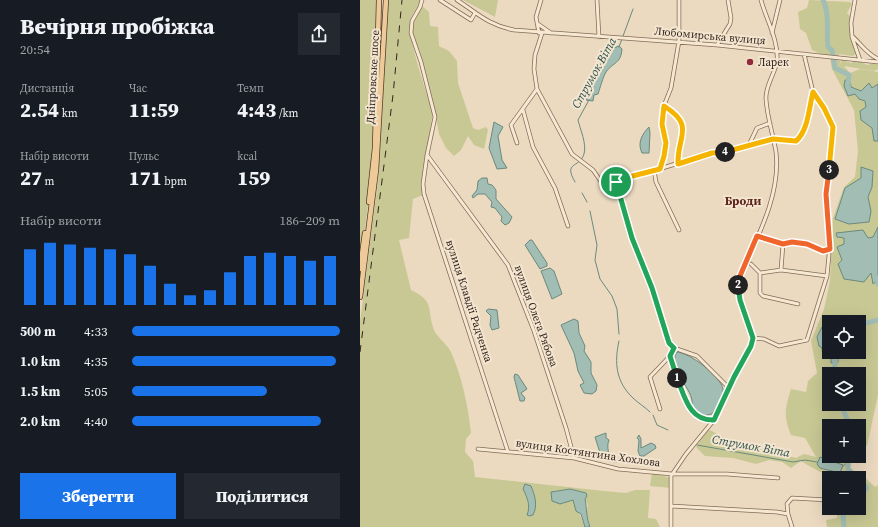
<!DOCTYPE html>
<html lang="uk">
<meta charset="utf-8">
<style>
body{margin:0;font-family:"Source Serif 4",serif;background:#242831;color:#f1f3f6;height:100vh;display:flex;flex-direction:column;font-size:15px;white-space:nowrap}
*{box-sizing:border-box;margin:0}
p{font-size:13px;color:#9ea1a6}
.icon{flex:none;width:22px;height:22px;fill:none;stroke:currentColor;stroke-width:2;stroke-linecap:round;stroke-linejoin:round}
.map{position:relative;flex:1;overflow:hidden}
.drawer{display:flex;flex-direction:column;background:#171b24;width:360px}
.drawer>*{flex:none}
.fabs{position:absolute;left:462px;top:315px;display:grid;gap:8px}
.fabs a{display:grid;place-items:center;width:44px;height:44px;border-radius:0px;background:#171b24;box-shadow:0 4px 16px #0002;font-size:20px}
.pin{position:absolute;display:grid;place-items:center;width:34px;height:34px;color:#fff;margin:-17px;border:2px solid #fff;border-radius:50%;box-shadow:0 1px 4px #0007}
.km{position:absolute;width:20px;height:20px;margin:-10px;border-radius:50%;background:#222;color:#fff;font-size:11px;line-height:20px;text-align:center}
.round{display:grid;place-items:center;flex:none;width:42px;height:42px;border-radius:0px;background:#242831}
.overview{display:flex;align-items:center;justify-content:space-between;height:68px;padding:0 20px}
h1{font-size:22px;font-weight:800;line-height:30px}
.figures{display:grid;grid-template-columns:repeat(3,1fr);gap:6px;height:68px;padding:4px 20px}
.figures div{display:grid;align-content:center}
.figures b{font-size:20px;font-weight:800}
.figures small{font-size:11px;font-weight:400}
.figures p{font-size:11px}
.chart{height:112px;padding:8px 20px}
.chart p{display:flex;justify-content:space-between}
.chart svg{width:100%;height:72px;margin-top:4px;stroke:#1a73e8;stroke-width:6}
.cta{display:flex;gap:8px;margin-top:auto;padding:8px 20px}
.cta a{flex:1;height:46px;border-radius:0px;background:#1a73e8;color:#fff;font-size:16px;font-weight:800;line-height:46px;text-align:center}
.cta a+a{background:#242831;color:#f1f3f6}
ul{padding:0 20px;list-style:none;font-size:13px}
li{display:grid;grid-template-columns:64px 48px 1fr;align-items:center;height:30px}
li i{height:10px;border-radius:5px;background:#1a73e8}
main{display:flex;flex:1;min-height:0}
.map>svg:first-child{display:block}
.green{fill:#c8c894;fill-rule:evenodd}
.water{fill:#a2bdb3;stroke:#6a8a7f}
.lines{fill:none;stroke-linecap:round;stroke-linejoin:round}
.stream{stroke:#6a8a7f;stroke-width:1}
.river{stroke:#a2bdb3;stroke-width:5}
.minor-casing{stroke:#836b59;stroke-width:4.5}
.primary-casing{stroke:#513a2d;stroke-width:6}
.minor{stroke:#f7e8d2;stroke-width:3}
.primary{stroke:#eeca98;stroke-width:4.5}
.rail{stroke:#33251d;stroke-width:1;stroke-dasharray:7 7;stroke-linecap:butt}
.split-1-casing{stroke:#fff;stroke-width:8}
.split-2-casing{stroke:#fff;stroke-width:8}
.split-3-casing{stroke:#fff;stroke-width:8}
.split-4-casing{stroke:#fff;stroke-width:8}
.split-5-casing{stroke:#fff;stroke-width:8}
.split-1{stroke:#22a559;stroke-width:5}
.split-2{stroke:#22a559;stroke-width:5}
.split-3{stroke:#f0652b;stroke-width:5}
.split-4{stroke:#f5b400;stroke-width:5}
.split-5{stroke:#f5b400;stroke-width:5}
.poi-dot{fill:#8f2c37;stroke:#f3e5cf;stroke-width:1.5}
.labels{text-anchor:middle;dominant-baseline:central;stroke-width:4;stroke-linejoin:round;paint-order:stroke}
.street-label{font-size:11px;fill:#33251d;stroke:#f3e5cf}
.poi-label{font-size:11px;fill:#33251d;stroke:#f3e5cf;text-anchor:start}
.water-label{font-size:12px;font-style:italic;fill:#2c534c;stroke:#f3e5cf}
.neighbourhood-label{font-size:12px;font-weight:bold;fill:#5e251e;stroke:#f3e5cf}
</style>
<main>
<section class="drawer">
<div class="overview"><div><h1>Вечірня пробіжка</h1><p>20:54</p></div><a class="round"><svg class="icon" aria-label="share" viewBox="0 0 24 24"><path d="M12 15V3M7 8l5-5 5 5M5 13v7h14v-7"/></svg></a></div>
<div class="figures">
<div><p>Дистанція</p><b>2.54<small> km</small></b></div>
<div><p>Час</p><b>11:59</b></div>
<div><p>Темп</p><b>4:43<small> /km</small></b></div>
</div>
<div class="figures">
<div><p>Набір висоти</p><b>27<small> m</small></b></div>
<div><p>Пульс</p><b>171<small> bpm</small></b></div>
<div><p>kcal</p><b>159</b></div>
</div>
<div class="chart"><p><span>Набір висоти</span>186–209 m</p>
<svg viewBox="0 0 160 44" preserveAspectRatio="none"><path d="M5 44V10M15 44V6M25 44V7M35 44V9M45 44V10M55 44V13M65 44V20M75 44V31M85 44V38M95 44V35M105 44V24M115 44V14M125 44V12M135 44V14M145 44V17M155 44V14"/></svg>
</div>
<ul>
<li><b>500 m</b>4:33<i style="width:100%"></i></li>
<li><b>1.0 km</b>4:35<i style="width:98%"></i></li>
<li><b>1.5 km</b>5:05<i style="width:65%"></i></li>
<li><b>2.0 km</b>4:40<i style="width:91%"></i></li>
</ul>
<div class="cta"><a>Зберегти</a><a>Поділитися</a></div>
</section>
<div class="map">
<svg width="518" height="527" viewBox="0 0 518 527">
<rect width="100%" height="100%" fill="#ebdac0"/>
<path class="green" d="M0,0h18l-3,148 -15,121z
M27,0h34c-2,7 -8,12 -10,19 -5,16 15,72 21,91v8l-10,64 1,13 -10,4 -4,39 -10,2 12,50c25,12 15,18 23,40 2,6 13,14 17,22 11,25 17,53 20,81l-5,6 -1,13 8,9 2,16 129,14 22,2 9,-3h15l-2,28 8,1 4,8h-70l-5,-12 3,-9 -3,-7 1,-6 -16,-4 -16,2 13,10 6,-2 12,28h-225v-205l18,-141zM172,488l4,18 -7,5 -2,-13 -4,-9z
M103,0h35l-3,17z
M449,0l41,2 2,2 -5,9 3,3v20l6,18 -3,2 -14,-2 -1,5 4,5 -2,-5 11,4 6,-3 10,5 8,-2 3,2v4l-4,2 -30,-5 6,7 10,-4 18,3v323l-11,51h-8v-20h-30v30h23l-2,13 2,2h6l17,16 3,-2v42h-51l-1,-7 11,-2v-10h22v-30c-26,0 -36,-3 -58,-17l-10,7 -9,-6 -13,-2 -13,4 -23,-6 -28,-2 -9,-9 12,-18 32,17 33,5 23,7 8,-4 12,3 -11,-19 -14,-3c-8,-20 -6,-26 0,-46l15,3 2,-11 9,-8 -6,-32 13,-32 6,-28 3,-63 11,-31 11,-10 3,-26 -4,-41 -22,-41 -2,-11 -18,-8 -6,-17 -6,-4 -2,-17 9,-4zM469,322h30v30h-30zM469,374h30v30h-30z
M62,6l7,6 1,14 8,1 1,19 10,5 8,10 1,22 15,45 5,2 8,-3 2,3 -4,19 -10,-4 -6,-9 -7,14 -7,6 -8,-8 -7,-14 -5,-27 -22,-73 1,-12z
M292,473l19,5v10l-21,-2z"/>
<path class="water" d="M259,46l3,3c-1,15 -9,13 -16,23 -3,5 -6,16 -8,22l-4,1 -1,6 -7,-1c3,-19 13,-29 19,-46l7,-3 -1,-2z
M485,80h5l1,7 10,4 8,-8 3,5 6,-4v57h-4l-2,-13 -11,-8 -1,-9 6,-4 -1,-6 -6,-2 -4,-5 -7,2 -4,-10z
M134,122l9,5 -5,9 4,24 5,8 -10,1 -8,-21z
M289,127l1,6 -1,20h-7c-5,-10 0,-19 7,-26z
M501,167l12,4 -1,16 -4,10 3,14 -2,11 -20,2 -14,-5 10,-31 16,-10z
M122,178h5l1,6 4,1 4,5v9l16,18 -3,6 -4,2 -4,-4 1,-4 -7,-9 -4,-1 1,-5 -7,-8h-7l-5,4 -1,-2 5,-6 1,-9z
M518,227v53l-5,4 -2,-11 -7,9 -20,-3 -6,-15 4,-4 -5,-13 7,-3v-6l-7,-1 -1,-4 27,-3 5,8 5,-1z
M170,240h2l15,23v3l-7,3 -15,-24z
M190,268l4,3 8,23 -10,5 -11,-28z
M128,309l9,1 2,18 -7,2 -2,-5 1,-9 -5,-5z
M214,319l4,2 1,12 6,13 -1,5 7,11v11l6,12 -1,6 -4,3 -8,-1 -4,-8 4,-2 -6,-12 -4,-18 -13,-28z
M462,327l7,3v22h11l-2,2v8l-7,1v-7l-8,2 -1,-10 -3,-2 -2,-9z
M317,352c13,1 44,24 46,37 2,9 -7,18 -11,25l-9,2 -9,-6 -2,-4c3,-19 -27,-34 -15,-54z
M155,374l3,1 9,14 -6,4 4,5 -1,3h-4l-6,-24z
M246,433v5l3,2c-3,7 0,17 5,21l8,-4c-3,9 -13,3 -20,2l-7,-22z
M279,435l2,4v9l10,-5 4,2 1,3 -12,8h-4l-2,-5 1,-11 -2,-2z
M460,457l23,8 -3,8 -20,-5 -3,-4z
M165,484l6,2c4,10 7,19 2,29l-4,1 -2,-1c4,-9 0,-18 -4,-26z
M210,489l16,4 1,3 -2,3c2,10 1,18 5,28h-5l-4,-13 -5,-3 -3,-11 -13,4 -8,-3 -1,-9z"/>
<g class="lines">
<path class="stream" d="M259,47l14,-38
M215,182c-12,-21 4,-13 9,-28 3,-10 -4,-25 -6,-34l11,-20
M222,193l5,9
M230,211l7,34 -2,15 5,19 12,17 5,13 2,25
M259,341c-5,22 -3,41 14,57 5,5 12,9 17,14
M293,415l4,10 11,5
M337,445l96,17 12,-2 12,2
M482,467l6,-5"/>
<path class="river" d="M463,0c7,14 3,32 5,47l4,3 3,18 14,7 -1,12
M518,278v6
M499,327l5,-5 3,1 11,-3
M474,374l2,-22
M486,404l-2,8 6,14
M488,456v13l10,9
M499,479l8,9 -8,9
M484,527l-1,-14 3,-5"/>
<g class="minor-casing">
<path id="minor" d="M62,0l-2,7 -8,14 -1,12 10,29 14,55 -8,38 -4,29 1,10 84,258
M80,0l31,20 4,-7
M97,0c20,13 31,25 57,30l203,15 161,17
M237,0l2,37
M495,0l-4,23 1,13c9,8 15,18 26,23
M178,24l13,9
M179,33l-3,-16 5,-17
M182,33l-7,22 -1,14 3,20 35,65 21,16 9,13 7,1 7,-2
M412,33l8,-33
M492,37l8,23
M357,45l13,-21 1,-6 -3,-18
M304,106c32,20 12,30 13,58
M163,110l10,37 22,41 13,38
M157,143l-6,-18 26,-36
M388,147l9,-19 13,-5
M67,155l81,110 26,66 32,97 8,30
M299,169l5,-14 2,-17 -4,-14v-6l3,-15 6,-15 8,-47v-41
M294,170l2,12 23,48
M423,244c16,-4 26,0 40,7l7,-2
M391,264l9,9 21,-3 2,-26 -26,-8
M421,270l46,6
M400,273v20l3,3 35,8
M393,338l11,1 15,7 28,-6 20,-64 2,-21 -3,-61 7,-67 -9,-19 -11,-16 -9,-38
M314,348l23,8 32,32
M300,409l-10,-32 20,-21
M354,420c-6,1 -13,0 -18,-4 -9,-6 -23,-48 -26,-60l4,-8 -5,-5 -17,-55 -20,-50 -16,-56 96,-29 18,-1 43,-13 23,2c12,-10 13,-33 17,-49
M118,449l96,9 44,11 54,5h55l51,4
M311,506l106,6 11,2 4,13
M428,514l-1,-10 5,-6 36,2
M311,527v-51l15,-22 28,-34 20,-43 17,-31 2,-8 -15,-47 2,-15c17,-38 41,-81 36,-124 -3,-18 -9,-35 -10,-53 -1,-13 9,-25 11,-38 2,-20 -11,-42 -16,-61"/>
</g>
<g class="primary-casing">
<path id="primary" d="M9,202l6,-54 4,-148
M0,269l5,-36
M0,297l16,-127 10,-170"/>
</g>
<use href="#minor" class="minor"/>
<use href="#primary" class="primary"/>
<path class="rail" d="M0,352l33,-257 9,-95"/>
</g>
<g class="lines">
<g class="split-1-casing">
<path id="split-1" d="M256,182l16,56 20,50 17,55 5,5 -4,8 7,22"/>
</g>
<g class="split-2-casing">
<path id="split-2" d="M317,378c8,19 12,43 37,42l20,-43 17,-31 2,-8 -13,-38 -2,-15"/>
</g>
<g class="split-3-casing">
<path id="split-3" d="M378,285l2,-9 17,-40 26,8 9,-2 15,2 16,7 7,-2 -4,-55 3,-24"/>
</g>
<g class="split-4-casing">
<path id="split-4" d="M365,152l48,-13 23,2c12,-10 13,-33 17,-49l11,16 9,19 -4,43"/>
</g>
<g class="split-5-casing">
<path id="split-5" d="M256,182l1,-2 43,-11 4,-13 2,-13 -4,-19 2,-18c32,20 13,30 14,58l34,-11 13,-1"/>
</g>
<use href="#split-1" class="split-1"/>
<use href="#split-2" class="split-2"/>
<use href="#split-3" class="split-3"/>
<use href="#split-4" class="split-4"/>
<use href="#split-5" class="split-5"/>
</g>
<circle class="poi-dot" cx="390" cy="62" r="4"/>
<g class="labels">
<g class="street-label">
<text transform="translate(350 36) rotate(5)">Любомирська вулиця</text>
<text transform="translate(13 77) rotate(-87)">Дніпровське шосе</text>
<text transform="translate(109 301) rotate(72)">вулиця Клавдії Радченка</text>
<text transform="translate(176 316) rotate(70)">вулиця Олега Рябова</text>
<text transform="translate(228 453) rotate(8)">вулиця Костянтина Хохлова</text>
</g>
<g class="poi-label">
<text x="398" y="62">Ларек</text>
</g>
<g class="water-label">
<text transform="translate(234 73) rotate(-61)">Струмок Віта</text>
<text transform="translate(391 446) rotate(10)">Струмок Віта</text>
</g>
<g class="neighbourhood-label">
<text x="383" y="201">Броди</text>
</g>
</g>
</svg>
<div class="fabs">
<a><svg class="icon" aria-label="locate" viewBox="0 0 24 24"><circle cx="12" cy="12" r="6"/><path d="M12 2v4M12 18v4M2 12h4M18 12h4"/></svg></a>
<a><svg class="icon" aria-label="layers" viewBox="0 0 24 24"><path d="M12 4l9 5-9 5-9-5zM3 14l9 5 9-5"/></svg></a>
<a>+</a>
<a>−</a>
</div>
<div class="pin" style="left:256px;top:182px;background:#1e9e55"><svg class="icon" aria-label="arrive" viewBox="0 0 24 24"><path d="M6 21V4h12l-3 4 3 4H6"/></svg></div>
<b class="km" style="left:317px;top:378px">1</b>
<b class="km" style="left:378px;top:285px">2</b>
<b class="km" style="left:469px;top:170px">3</b>
<b class="km" style="left:365px;top:152px">4</b>
</div>
</main>
